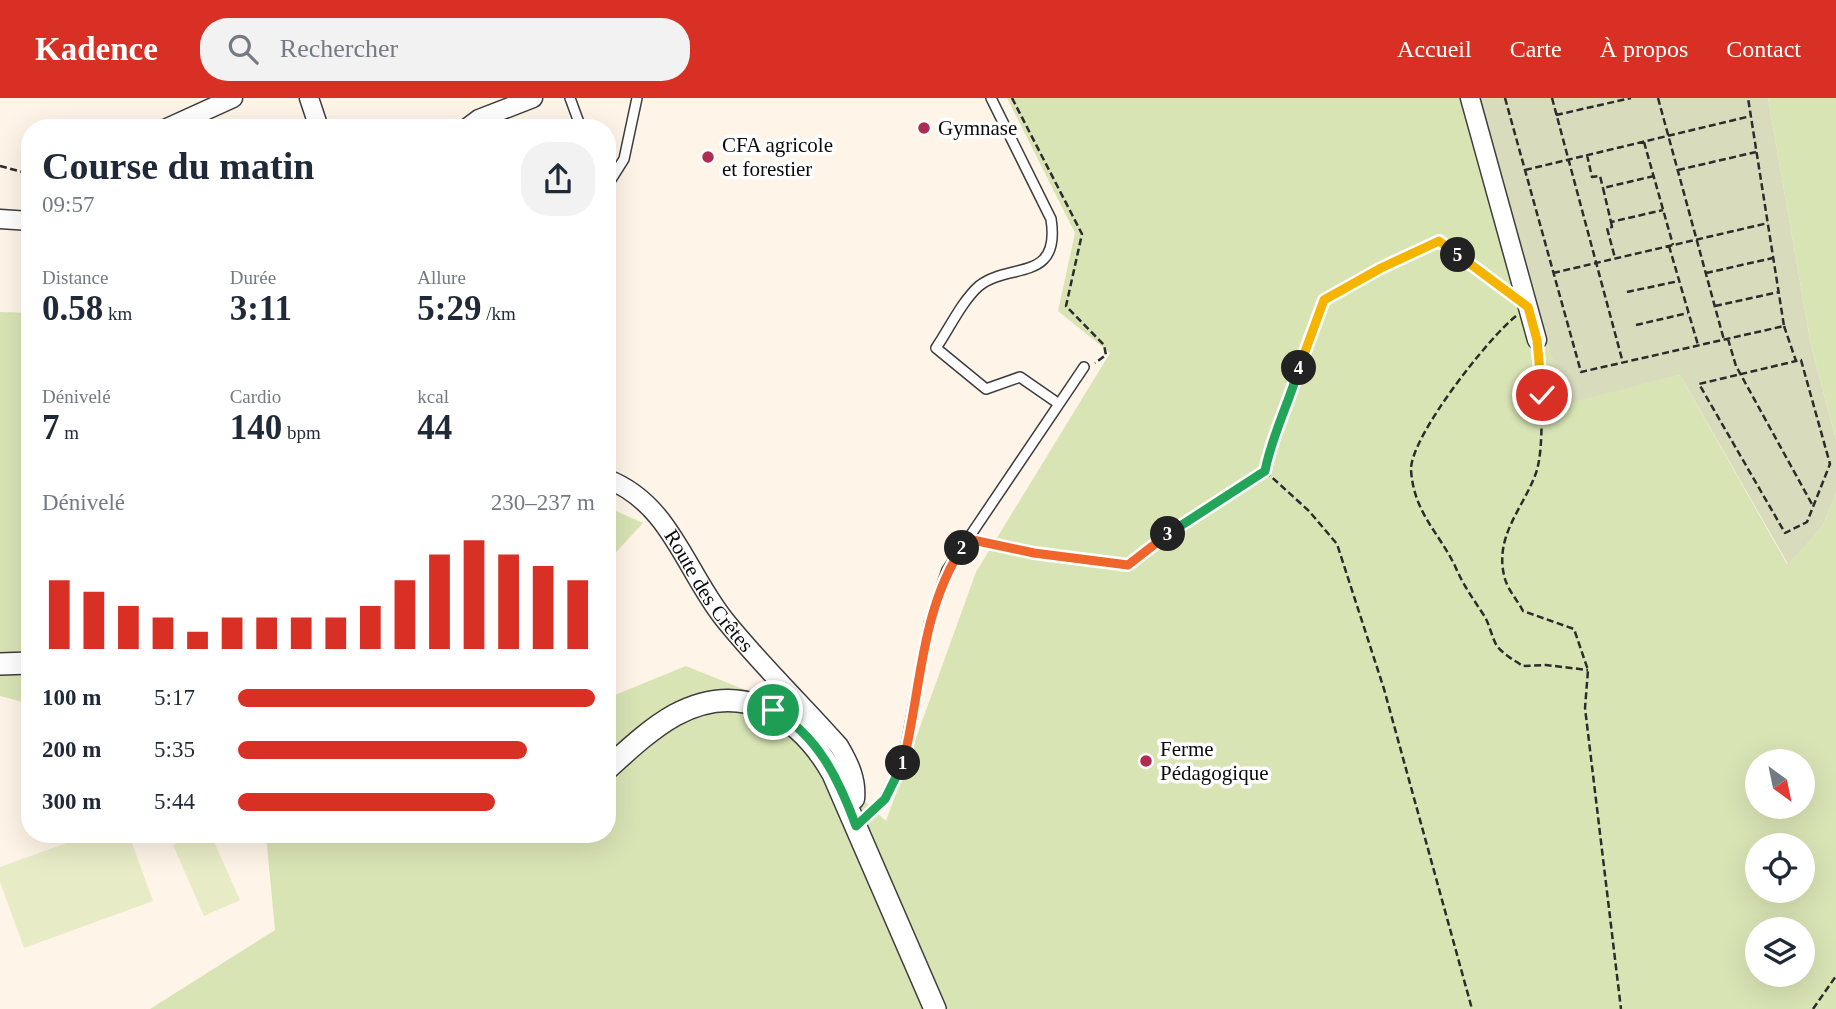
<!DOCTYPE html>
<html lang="fr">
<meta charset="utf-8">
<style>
body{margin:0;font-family:Georgia,serif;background:#f2f2f3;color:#1f2937;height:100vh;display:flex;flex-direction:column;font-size:26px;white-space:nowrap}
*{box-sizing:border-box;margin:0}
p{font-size:23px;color:#747a83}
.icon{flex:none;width:38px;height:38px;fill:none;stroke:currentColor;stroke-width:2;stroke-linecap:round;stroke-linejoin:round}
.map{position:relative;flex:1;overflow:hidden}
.sheet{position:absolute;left:21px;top:21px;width:595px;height:724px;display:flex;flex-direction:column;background:#fff;border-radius:28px;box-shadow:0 7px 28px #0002}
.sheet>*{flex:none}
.needle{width:46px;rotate:147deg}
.fabs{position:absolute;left:1745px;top:651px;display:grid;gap:14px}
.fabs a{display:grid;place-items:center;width:70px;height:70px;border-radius:50%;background:#fff;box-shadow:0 7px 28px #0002;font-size:35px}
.pin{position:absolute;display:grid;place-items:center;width:60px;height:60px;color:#fff;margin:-30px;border:4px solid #fff;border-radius:50%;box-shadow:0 2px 7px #0007}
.km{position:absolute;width:35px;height:35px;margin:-18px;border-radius:50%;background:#222;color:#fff;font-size:19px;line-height:35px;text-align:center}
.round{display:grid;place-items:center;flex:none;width:74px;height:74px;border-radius:28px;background:#f2f2f3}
.summary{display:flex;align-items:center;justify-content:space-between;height:119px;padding:0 21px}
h1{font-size:38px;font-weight:600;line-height:52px}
.stats{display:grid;grid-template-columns:repeat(3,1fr);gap:10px;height:119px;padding:7px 21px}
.stats div{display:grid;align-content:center}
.stats b{font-size:35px;font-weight:600}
.stats small{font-size:19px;font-weight:400}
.stats p{font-size:19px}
.chart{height:196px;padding:14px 21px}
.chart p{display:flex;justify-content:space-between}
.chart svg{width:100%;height:126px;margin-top:7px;stroke:#d93025;stroke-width:6}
ul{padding:0 21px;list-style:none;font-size:23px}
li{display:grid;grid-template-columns:112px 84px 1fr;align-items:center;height:52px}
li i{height:18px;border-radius:9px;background:#d93025}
header{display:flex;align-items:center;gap:42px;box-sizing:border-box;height:98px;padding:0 35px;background:#d93025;color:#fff}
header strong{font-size:33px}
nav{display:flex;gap:38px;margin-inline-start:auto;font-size:24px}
.search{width:490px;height:63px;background:#f2f2f3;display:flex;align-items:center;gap:18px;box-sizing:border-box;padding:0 24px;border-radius:28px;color:#747a83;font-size:26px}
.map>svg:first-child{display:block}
.green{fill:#d9e4b5;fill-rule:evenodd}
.cemetery{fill:#d9dcbc}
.pitch{fill:#e8ecc6}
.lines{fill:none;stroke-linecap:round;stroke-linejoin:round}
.service-casing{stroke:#3d3d3d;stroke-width:12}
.minor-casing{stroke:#3d3d3d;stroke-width:21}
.tertiary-casing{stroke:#3d3d3d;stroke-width:24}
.path{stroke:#2c2c2c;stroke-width:2.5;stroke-dasharray:7 3.5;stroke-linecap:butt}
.service{stroke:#fff;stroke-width:9}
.minor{stroke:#fff;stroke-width:18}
.tertiary{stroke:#fff;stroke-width:21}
.split-1-casing{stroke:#fff;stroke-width:14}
.split-2-casing{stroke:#fff;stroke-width:14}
.split-3-casing{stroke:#fff;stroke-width:14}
.split-4-casing{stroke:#fff;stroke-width:14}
.split-5-casing{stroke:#fff;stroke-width:14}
.split-6-casing{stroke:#fff;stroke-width:14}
.split-1{stroke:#22a559;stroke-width:9}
.split-2{stroke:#f0652b;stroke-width:9}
.split-3{stroke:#f0652b;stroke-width:9}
.split-4{stroke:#22a559;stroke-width:9}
.split-5{stroke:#f5b400;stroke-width:9}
.split-6{stroke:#f5b400;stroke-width:9}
.poi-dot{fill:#af2c52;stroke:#fff;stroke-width:2.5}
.labels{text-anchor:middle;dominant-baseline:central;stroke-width:7;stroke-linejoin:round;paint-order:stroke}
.poi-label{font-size:21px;fill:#0a0a0a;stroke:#fff;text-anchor:start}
.street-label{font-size:21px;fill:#0a0a0a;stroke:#fff}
</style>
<header>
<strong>Kadence</strong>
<div class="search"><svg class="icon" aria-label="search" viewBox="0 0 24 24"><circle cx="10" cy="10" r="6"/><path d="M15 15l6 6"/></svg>Rechercher</div>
<nav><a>Accueil</a><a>Carte</a><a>À propos</a><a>Contact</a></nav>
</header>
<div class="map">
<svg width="1836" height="911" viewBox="0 0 1836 911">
<rect width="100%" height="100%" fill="#fef4e7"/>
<path class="green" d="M1007,0h472l86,305 115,-28 107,189 35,-37 14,-33v515h-1686l125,-79 -9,-95h341v-140l3,2 76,-31 57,23 143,132 90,-249 134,-219 -52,-42 17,-78zM1757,663h45v46h-45zM1757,747h45v46h-45zM1757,831h45v46h-45z
M1768,0h68v342l-25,-95z
M0,214l30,1v391l-30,-8z
M607,409l36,16 -36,39z"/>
<path class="cemetery" d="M1479,0h289l43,247 25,95v54l-14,33 -34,37 -108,-189 -115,29z"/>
<path class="pitch" d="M89,737h40l24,66 -129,47 -24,-66v-15z
M196,737h15l29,65 -36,16 -31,-71z"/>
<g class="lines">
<g class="service-casing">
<path id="service" d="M570,0l11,30
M991,0l60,121c10,64 -42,43 -72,67 -17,15 -30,43 -43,62l50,41 34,-12 39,27
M607,88l17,-27 13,-61
M856,728l29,-27 18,-37 26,-138 18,-54 137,-203"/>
</g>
<g class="minor-casing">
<g id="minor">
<path d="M309,0l10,30"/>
<path d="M1470,0l67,242"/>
<path d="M167,30l66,-30"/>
<path d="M467,30l12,-9 54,-21"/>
<path d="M0,121l30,2"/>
<path id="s1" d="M607,381c63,24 78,91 117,140 36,45 77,84 115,127 10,17 18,33 16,53l-6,6"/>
</g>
</g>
<g class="tertiary-casing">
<path id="tertiary" d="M0,566l30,-1
M607,671c21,-19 43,-40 68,-54 67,-36 125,0 158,59l102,235"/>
</g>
<path class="path" d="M1012,0l70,136 -16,72 38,39 2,10 -11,8
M1505,0l76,274 203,-46 -36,-228
M1552,0l71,265
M1658,0l66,242
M1556,17l75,-17
M1644,44l29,103
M1587,57l5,22 8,-1 3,12
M0,68l30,8
M1525,72l226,-54
M1678,72l78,-18
M1654,78l-51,12 8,34 52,-12
M1611,124l1,5 -5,1 8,30
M1669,148l29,99
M1553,175l215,-50
M1706,175l67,-15
M1627,194l52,-11
M1715,208l64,-14
M1516,218c-27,21 -106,121 -105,154 3,43 27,61 44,96 8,19 19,34 30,51 5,9 7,21 12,29 6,8 18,15 26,20l23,-1 42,5
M1636,227l52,-12
M1784,228l12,35 5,-1 29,104 -23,58 -22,11 -86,-149 97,-23
M1728,241l8,27 77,140
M1539,257c2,29 6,92 -3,118 -13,36 -43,64 -31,106 3,11 13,22 18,32l51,18 14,41 -3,38 36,301
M1265,373l44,40 28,33 47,145 88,320
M982,444l52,11 94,12 29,-24 108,-70 6,-29 19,-43 16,-54 18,-45 57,-32 58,-27 66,48
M1813,911l23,-33"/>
<use href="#service" class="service"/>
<use href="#minor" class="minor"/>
<use href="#tertiary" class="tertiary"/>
</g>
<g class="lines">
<g class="split-1-casing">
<path id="split-1" d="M773,612c45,25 66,70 83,116l29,-27 18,-36"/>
</g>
<g class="split-2-casing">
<path id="split-2" d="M903,665c18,-71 17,-151 59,-215"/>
</g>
<g class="split-3-casing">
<path id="split-3" d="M962,450l6,-9 66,14 94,12 40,-31"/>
</g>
<g class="split-4-casing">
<path id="split-4" d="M1168,436l97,-63c7,-36 24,-68 34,-103"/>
</g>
<g class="split-5-casing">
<path id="split-5" d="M1299,270l25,-68 57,-32 58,-27 19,14"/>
</g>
<g class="split-6-casing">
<path id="split-6" d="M1458,157l70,52 9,33 5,55"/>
</g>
<use href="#split-1" class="split-1"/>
<use href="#split-2" class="split-2"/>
<use href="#split-3" class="split-3"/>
<use href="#split-4" class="split-4"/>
<use href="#split-5" class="split-5"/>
<use href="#split-6" class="split-6"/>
</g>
<g class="poi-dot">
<circle cx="924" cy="30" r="7"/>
<circle cx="708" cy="59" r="7"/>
<circle cx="1146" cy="663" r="7"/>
</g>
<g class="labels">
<g class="poi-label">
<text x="938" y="30">Gymnase</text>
<text x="722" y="47">CFA agricole<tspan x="722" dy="24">et forestier</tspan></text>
<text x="1160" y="651">Ferme<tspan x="1160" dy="24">Pédagogique</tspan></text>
</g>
<g class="street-label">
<text stroke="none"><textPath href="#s1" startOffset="154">Route des Crêtes</textPath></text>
</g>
</g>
</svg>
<div class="fabs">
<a><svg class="needle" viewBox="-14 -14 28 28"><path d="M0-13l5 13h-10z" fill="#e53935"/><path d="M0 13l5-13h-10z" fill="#747a83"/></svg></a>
<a><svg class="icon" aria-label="locate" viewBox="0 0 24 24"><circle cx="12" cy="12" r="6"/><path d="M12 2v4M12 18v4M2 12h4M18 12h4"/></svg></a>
<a><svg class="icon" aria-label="layers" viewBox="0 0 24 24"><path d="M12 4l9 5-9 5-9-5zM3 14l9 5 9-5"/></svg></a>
</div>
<div class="pin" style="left:773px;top:612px;background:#1e9e55"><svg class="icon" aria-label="arrive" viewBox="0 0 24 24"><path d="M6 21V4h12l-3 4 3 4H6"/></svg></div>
<div class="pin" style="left:1542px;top:297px;background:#d93025"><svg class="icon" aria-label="check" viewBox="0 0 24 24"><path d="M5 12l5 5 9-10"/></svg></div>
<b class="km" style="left:903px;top:665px">1</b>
<b class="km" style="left:962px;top:450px">2</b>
<b class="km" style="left:1168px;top:436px">3</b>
<b class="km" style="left:1299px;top:270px">4</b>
<b class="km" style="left:1458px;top:157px">5</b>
<section class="sheet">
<div class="summary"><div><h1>Course du matin</h1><p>09:57</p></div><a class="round"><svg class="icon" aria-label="share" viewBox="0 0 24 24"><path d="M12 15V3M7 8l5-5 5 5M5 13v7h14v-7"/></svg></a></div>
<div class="stats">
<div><p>Distance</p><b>0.58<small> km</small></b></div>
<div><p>Durée</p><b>3:11</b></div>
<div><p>Allure</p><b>5:29<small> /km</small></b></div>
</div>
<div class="stats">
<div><p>Dénivelé</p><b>7<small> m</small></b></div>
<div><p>Cardio</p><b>140<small> bpm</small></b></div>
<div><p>kcal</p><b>44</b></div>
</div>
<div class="chart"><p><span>Dénivelé</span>230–237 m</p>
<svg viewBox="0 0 160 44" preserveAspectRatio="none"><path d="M5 44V20M15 44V24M25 44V29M35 44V33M45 44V38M55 44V33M65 44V33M75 44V33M85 44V33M95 44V29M105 44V20M115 44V11M125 44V6M135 44V11M145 44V15M155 44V20"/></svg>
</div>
<ul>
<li><b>100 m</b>5:17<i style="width:100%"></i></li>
<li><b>200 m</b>5:35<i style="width:81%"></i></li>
<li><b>300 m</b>5:44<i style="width:72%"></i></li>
</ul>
</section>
</div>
